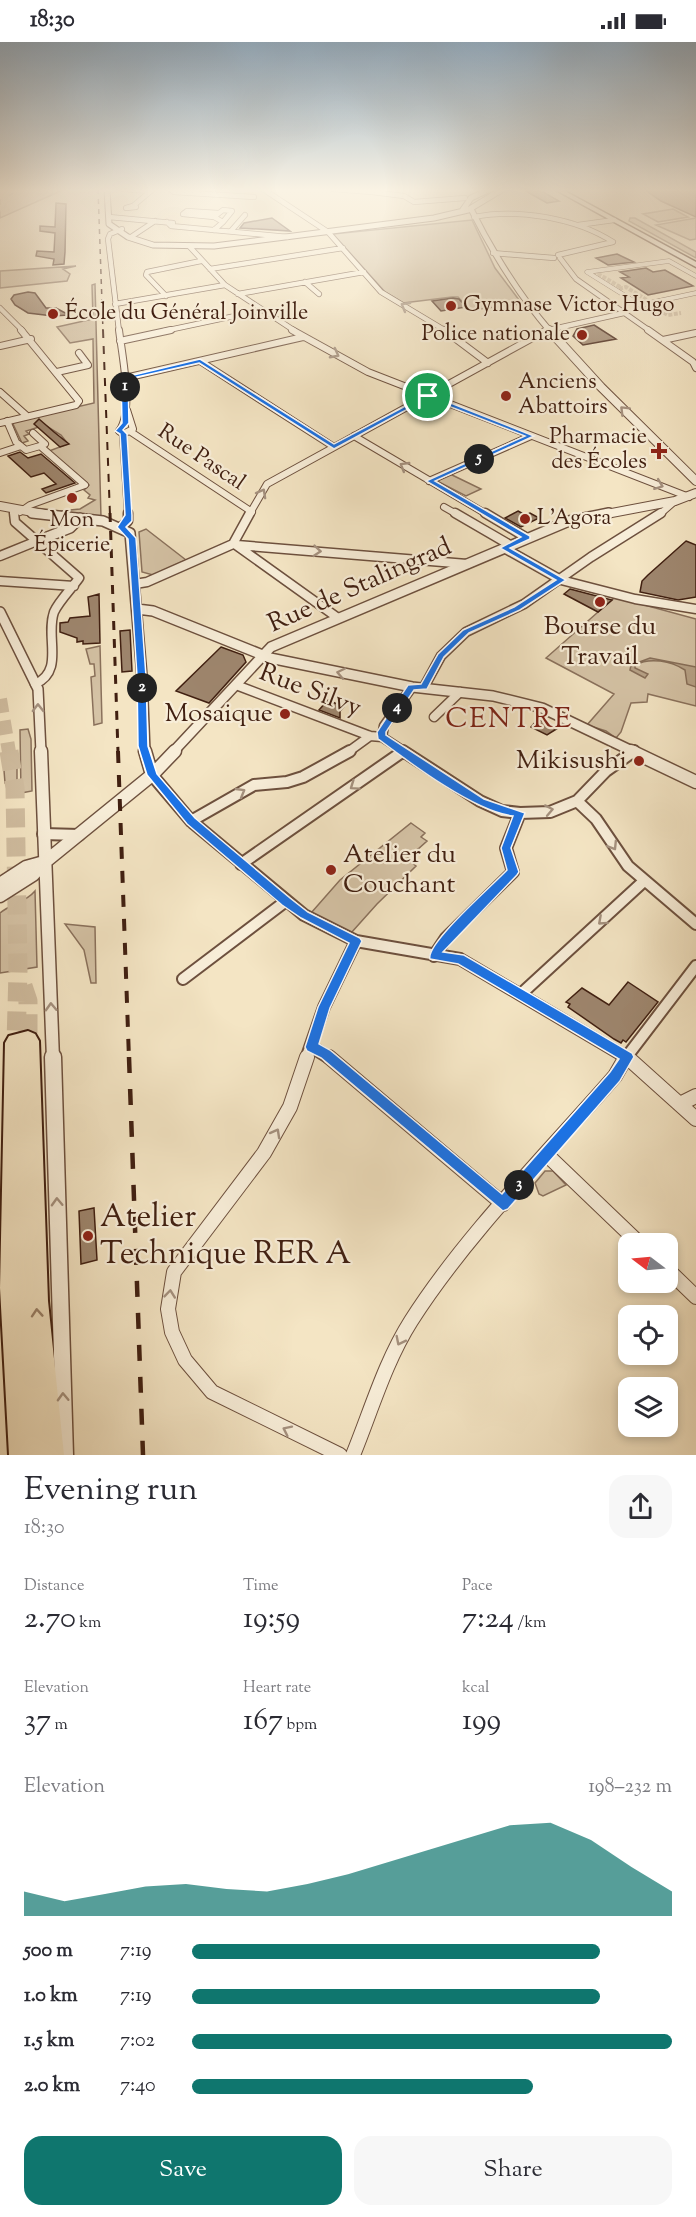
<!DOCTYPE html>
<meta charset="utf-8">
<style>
body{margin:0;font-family:"Sorts Mill Goudy",serif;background:#f7f7f7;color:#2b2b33;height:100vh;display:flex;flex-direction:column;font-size:22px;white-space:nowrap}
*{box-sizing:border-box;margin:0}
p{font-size:20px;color:#7c7c81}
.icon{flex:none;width:33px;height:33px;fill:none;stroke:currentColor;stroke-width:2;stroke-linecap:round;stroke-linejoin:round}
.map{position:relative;height:1413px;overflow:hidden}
.side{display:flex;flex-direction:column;background:#fff;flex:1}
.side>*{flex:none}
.needle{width:39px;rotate:286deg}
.buttons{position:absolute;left:618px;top:1191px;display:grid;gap:12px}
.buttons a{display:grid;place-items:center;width:60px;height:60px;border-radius:12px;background:#fff;box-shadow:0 3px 9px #0003;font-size:30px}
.pin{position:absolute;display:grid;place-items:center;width:51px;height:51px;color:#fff;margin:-26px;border:3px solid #fff;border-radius:50%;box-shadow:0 2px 6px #0007}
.km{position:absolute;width:30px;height:30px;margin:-15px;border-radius:50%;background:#222;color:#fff;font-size:16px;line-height:30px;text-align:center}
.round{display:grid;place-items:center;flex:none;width:63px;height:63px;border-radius:18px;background:#f7f7f7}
.headline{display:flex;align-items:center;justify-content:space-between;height:102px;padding:0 24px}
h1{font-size:33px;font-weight:600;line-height:45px}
.stats{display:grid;grid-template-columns:repeat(3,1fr);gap:9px;height:102px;padding:6px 24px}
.stats div{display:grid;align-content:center}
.stats b{font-size:30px;font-weight:600}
.stats small{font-size:16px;font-weight:400}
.stats p{font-size:16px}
.chart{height:168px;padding:12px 24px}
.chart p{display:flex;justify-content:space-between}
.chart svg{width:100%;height:108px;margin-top:6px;fill:#0f766e;opacity:.7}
.button{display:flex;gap:12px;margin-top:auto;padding:12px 24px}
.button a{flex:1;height:69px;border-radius:18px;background:#0f766e;color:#fff;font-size:24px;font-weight:600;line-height:69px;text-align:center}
.button a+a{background:#f7f7f7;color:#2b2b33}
ul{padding:0 24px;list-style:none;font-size:20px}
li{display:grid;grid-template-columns:96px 72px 1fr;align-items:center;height:45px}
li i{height:15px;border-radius:8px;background:#0f766e}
.status{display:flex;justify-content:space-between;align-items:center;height:42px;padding:0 30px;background:#fff;direction:ltr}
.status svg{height:16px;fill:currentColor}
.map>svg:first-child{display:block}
.green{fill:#d5c3a6;stroke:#8a715c;stroke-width:1.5}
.water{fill:#b7a287;stroke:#876e58;stroke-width:1.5}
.building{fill:#9e866e;stroke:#401f11;stroke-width:1.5}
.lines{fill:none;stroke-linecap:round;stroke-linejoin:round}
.pedestrian-tunnel{stroke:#d0bda0;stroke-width:4;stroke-dasharray:4 1.5;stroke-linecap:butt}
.motorway-tunnel-far2{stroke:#d0bda0;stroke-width:9;stroke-dasharray:9 4.5;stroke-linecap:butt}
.motorway-tunnel-far1{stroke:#d0bda0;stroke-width:14;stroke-dasharray:14 8;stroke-linecap:butt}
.motorway-tunnel{stroke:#d0bda0;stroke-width:19;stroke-dasharray:19 10;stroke-linecap:butt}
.pedestrian-casing{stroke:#6d503e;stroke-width:5}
.minor-far4-casing{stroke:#6d503e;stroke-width:6}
.minor-far3-casing{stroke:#6d503e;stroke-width:8}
.minor-far2-casing{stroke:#6d503e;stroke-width:11}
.minor-far1-casing{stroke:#6d503e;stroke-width:14}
.minor-casing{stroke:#6d503e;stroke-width:16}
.tertiary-far4-casing{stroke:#6d503e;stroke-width:7}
.tertiary-far3-casing{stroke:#6d503e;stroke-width:10}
.tertiary-far2-casing{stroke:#6d503e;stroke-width:12}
.tertiary-far1-casing{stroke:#6d503e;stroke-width:15}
.tertiary-casing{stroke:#6d503e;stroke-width:19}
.secondary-casing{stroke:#401f11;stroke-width:3}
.motorway-casing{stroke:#401f11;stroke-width:4}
.pedestrian{stroke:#f8eed9;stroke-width:4}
.minor-far4{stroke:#f8eed9;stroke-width:4.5}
.minor-far3{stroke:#f8eed9;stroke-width:6}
.minor-far2{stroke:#f8eed9;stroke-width:8}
.minor-far1{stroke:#f8eed9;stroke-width:10}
.minor{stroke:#f8eed9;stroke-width:14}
.tertiary-far4{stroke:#f8eed9;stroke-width:5}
.tertiary-far3{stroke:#f8eed9;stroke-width:8}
.tertiary-far2{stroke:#f8eed9;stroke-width:9}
.tertiary-far1{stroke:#f8eed9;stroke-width:12}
.tertiary{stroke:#f8eed9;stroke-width:16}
.secondary{fill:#f8eed9;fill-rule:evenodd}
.motorway{fill:#f4e5c4;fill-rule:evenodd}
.rail-far4{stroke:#401f11;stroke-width:1.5;stroke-dasharray:5 5;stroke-linecap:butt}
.rail-far3{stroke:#401f11;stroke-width:2;stroke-dasharray:8 8;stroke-linecap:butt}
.rail-far2{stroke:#401f11;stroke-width:3;stroke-dasharray:9 9;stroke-linecap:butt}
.rail-far1{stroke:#401f11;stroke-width:4;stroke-dasharray:12 12;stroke-linecap:butt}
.rail{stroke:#401f11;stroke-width:4.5;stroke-dasharray:16 16;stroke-linecap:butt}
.oneway{stroke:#a5917f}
.oneway2{stroke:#9a826a}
.route{fill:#1a73e8;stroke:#fff;stroke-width:1.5;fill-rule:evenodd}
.poi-dot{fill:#8f2418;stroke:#f8eed9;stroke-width:2}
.labels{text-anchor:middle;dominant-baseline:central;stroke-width:4.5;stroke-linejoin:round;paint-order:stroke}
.far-poi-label{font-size:22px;fill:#401f11;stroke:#f8eed9;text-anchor:start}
.far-street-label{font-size:22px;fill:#401f11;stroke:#f8eed9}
.street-label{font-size:26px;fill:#401f11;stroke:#f8eed9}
.poi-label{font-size:26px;fill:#401f11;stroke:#f8eed9;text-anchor:end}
.quarter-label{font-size:28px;letter-spacing:1.5px;fill:#7a1f14;stroke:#f8eed9}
.near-poi-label{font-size:32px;fill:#401f11;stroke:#f8eed9;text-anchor:start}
</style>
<div class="status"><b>18:30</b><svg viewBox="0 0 49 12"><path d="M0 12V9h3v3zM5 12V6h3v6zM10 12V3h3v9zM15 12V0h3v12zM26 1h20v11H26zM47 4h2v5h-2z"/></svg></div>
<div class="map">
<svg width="696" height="1413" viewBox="0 0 696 1413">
<rect width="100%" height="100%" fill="#f4e5c4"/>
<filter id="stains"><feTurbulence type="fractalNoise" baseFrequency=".00333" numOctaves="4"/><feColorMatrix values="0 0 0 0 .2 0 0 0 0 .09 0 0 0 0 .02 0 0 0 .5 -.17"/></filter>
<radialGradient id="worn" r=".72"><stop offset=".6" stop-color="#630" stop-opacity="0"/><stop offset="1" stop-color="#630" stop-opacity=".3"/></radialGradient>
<path class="green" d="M21,147h44l-65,29v-9l3,-2 -3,-1v-6z
M673,167l15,8 -30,5 -15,-8z
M630,176h5l61,34v6l-67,-37z
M696,176v21l-6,1 -34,-15z
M472,178l23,48 27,36 -52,6 -12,-13h-6l-49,6 -18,-11 -52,-58z
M76,224l-13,3 7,5 -3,7 -67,7v-17z
M95,242l6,234 -41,-7 20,-2 15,-9 -7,-2 2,-3 -6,-5 5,-5 -40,-34 19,-7 -7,-9 -16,-10 -19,6 3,3 -5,2 4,5 -6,2 -10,-21 82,-19 -1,-64 -23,4 -13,-16 36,-8 -1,-34z
M450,432l31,15 -15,7 -29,-15z
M146,487l40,31 -33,15 -11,-3 -3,-40z
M615,555l81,22v87l-48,-12 -1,8 -16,1 -10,29 -5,6 -10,-7 -19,-6 27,-31 -68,-36z
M100,604l2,77 -8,2 -3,-48 4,-1 -1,-12h-4l-4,-15z
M28,687l3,10 1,52 -11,2 -1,-63z
M17,713v26l-12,2 -2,-25z
M411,781l14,10 -4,4 6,4 -20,18 9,7 -39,38 -26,29 -40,-20 29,-33z
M35,849l2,76 -37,6v-60c12,-10 25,-10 35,-22z
M65,882l30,3 1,56h-5l-7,-33z
M545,1129h8l13,14 -23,11 -4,-2 -4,-11z"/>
<path class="water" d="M650,616l46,9v20l-9,-3 -2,-14c-14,-9 -35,-13 -50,-5v3l13,6 -3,4 -15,-8 1,-5z"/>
<path class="building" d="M522,147h16l21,12 -12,2z
M644,147h52v28l-35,-16z
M56,161l10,1 -1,48 -1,12 -11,1 1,-6 -18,-3 1,-5 17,1 1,-19 -15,-2v-5l15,1z
M272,176l18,13 -50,-3 4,-5z
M617,212l17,8 -26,3 -12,-7z
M646,226l7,4 12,-2 28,16 -45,9 -27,-17 8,-1 -9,-5z
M28,250l7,1 11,15h10l13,7 -16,1 -25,-3 -13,-8 -4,-6 3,-4z
M453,256l6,1 7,8 -25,4 -9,-10z
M594,283l22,14 -33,6 -10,-9 4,-7z
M39,377l15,13 15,12 -9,3 -26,-23z
M20,410l8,6 13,-4 34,29 -29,10 -4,-4 14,-5 -12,-11 -13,4 -23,-21z
M518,469l7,4 5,-2 9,5 -18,9 -16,-9z
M686,499l10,4v52l-18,3 -38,-8 2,-11 6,-6z
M570,547l42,11 -14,12 -34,-18z
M99,552l1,49 -17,1v-3l-6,1v-4l-17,-6v-9l8,-1 2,-4 20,-2 -2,-19z
M130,588l2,41 -10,1 -2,-41z
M221,605l22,8 3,7 -37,41 -33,-12z
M328,658l16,7 -4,4v7l-21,-8z
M538,677l20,9 -11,7 -16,-8z
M628,940l30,20 -32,40 -3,-2 -2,3 -7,-4 -46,-32 2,-3 -4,-2 16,-14 27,17z
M94,1166l3,52 -16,4 -2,-53z"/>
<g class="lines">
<path class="pedestrian-tunnel" d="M592,234l8,-1 22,13
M619,247l7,-2 24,15 -8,2
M654,265l14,8 13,-2"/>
<path class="motorway-tunnel-far2" d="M0,155l23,-8
M0,168l48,-21"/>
<path class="motorway-tunnel-far1" d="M0,657l9,53"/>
<path class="motorway-tunnel" d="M9,709l6,37 3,183 -2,72
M23,944l5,15v40"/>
<g class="pedestrian-casing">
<path id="pedestrian" d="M696,234l-27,-15 -82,11 53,33 56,-12"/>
</g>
<g class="minor-far4-casing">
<path id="minor-far4" d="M123,147l28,2
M170,147l4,3 80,5
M263,147l65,43 53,60 65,39
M333,147l39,3
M374,147l-2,3 32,4 10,6 51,-4
M133,164l19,-16
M133,164l3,1 -10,1z
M223,168l9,1 -9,11 -9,-5z
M109,175l64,6
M214,175l-31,-3 4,-3 31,2
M474,175c43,-9 102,1 139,25l-55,13
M167,180l4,4 117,11
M578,183l36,-5
M214,188l9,-8
M231,189l14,-16
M131,195l24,-16
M189,204l36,39 70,46
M493,211l61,5
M560,216l16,21 74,52
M210,227l133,-21
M305,240l14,12
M238,252l126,-22
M166,254l-20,-21 1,-3 54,-11
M115,262l110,-19
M0,266l23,23
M119,289l-11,-92 2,-5 12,-5
M164,289l99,-21
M544,289l80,-18"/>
</g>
<g class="minor-far3-casing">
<path id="minor-far3" d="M119,288c3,25 15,81 0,101l4,3 10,-5 -6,-19
M292,288l76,42 321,125
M444,288l44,33
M648,288l45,32 3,6
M663,298l33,-7
M120,299l51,-11
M0,304l31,-7
M200,319l134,86
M57,330l31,-7 -9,-12
M125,336l178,-41
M0,350l27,24
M7,379l9,21 10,8 14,-4 45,39 -55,20 -10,7
M0,381l76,-18 3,-4 -58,-71
M131,390l121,80
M33,391l12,11 -3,1
M123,392l5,81
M354,394l134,79
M0,411l21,-7
M429,439l102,-45
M444,465l14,8
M14,470v3
M249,473l18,-31 280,-154
M659,473l16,-14"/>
</g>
<g class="minor-far2-casing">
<path id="minor-far2" d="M14,471l1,9 64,56c-7,10 -20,23 -25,34 -9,25 11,59 -19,72
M455,471l55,32
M485,471l42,25
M121,485l7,-6v-8
M233,502l17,-31
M236,503l102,73
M237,503l230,19
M504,506l57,32 74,19 61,10
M0,514l37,-15
M0,539l74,5
M135,542l12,-2 86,-38
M236,643l134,51 12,1 23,15
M424,645l17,-31 25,-24 58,-28 67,-47 70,-44
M434,675l26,-25
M382,695l2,-11 28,-39
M348,710l22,-16"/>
</g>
<g class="minor-far1-casing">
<path id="minor-far1" d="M403,709l77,50 22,10 18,2 30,-1 27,-11 29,-30 28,-20
M152,733l39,46 113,94 52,26 104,18 169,100
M577,759l19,18 32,47 68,58
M191,779l63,-36 33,-3 16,-5 47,-26
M43,792l36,1
M241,822l161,-112
M434,914l12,-18 67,-66 -7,-24 14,-35
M183,937l103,-78
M521,952l123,-113
M312,1005l19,12
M306,1017l18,-52 32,-66
M625,1017l71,-93"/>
</g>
<g class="minor-casing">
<path id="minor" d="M307,1015l-17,50 -26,46 -90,119 -6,37 4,23 13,28 27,32 128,63
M329,1015l174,147
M627,1015l69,62
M680,1062l16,-8
M546,1112l94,90
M668,1228l28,27
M353,1413c18,-44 32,-93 58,-134 54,-85 137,-168 204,-245l11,-19"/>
</g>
<g class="tertiary-far4-casing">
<path id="tertiary-far4" d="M107,147l2,35 19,13 25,8 61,1 220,-28 34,-8 35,-21
M471,167c22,44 47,85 79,122
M462,169l9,-13 17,-8"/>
</g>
<g class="tertiary-far3-casing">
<path id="tertiary-far3" d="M549,288l52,57 95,94
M0,464l49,9
M601,473l74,-14 21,-8"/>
</g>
<g class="tertiary-far2-casing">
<path id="tertiary-far2" d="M32,471l71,8 27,12 12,143 3,76
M37,499l33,-13 10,-10
M137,567l16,2 117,47 142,29 81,9 49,12 92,44
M0,570l38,77 3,63
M173,710l98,-105 298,-126 40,-8"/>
</g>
<g class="tertiary-far1-casing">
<path id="tertiary-far1" d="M41,709l12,308
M145,709l7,24
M631,709l65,31
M0,842l26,-17 18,-5
M0,854l33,-21 12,-13 107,-87 23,-24"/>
</g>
<g class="tertiary-casing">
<path id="tertiary" d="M53,1015l12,398"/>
</g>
<g class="secondary-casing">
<path id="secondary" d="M554,147h7l135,73v5z"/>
</g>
<g class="motorway-casing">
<path id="motorway" d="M28,989l7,3 4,7 9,260 16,154h-55l-9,-167 5,-245 4,-7z"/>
</g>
<use href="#pedestrian" class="pedestrian"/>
<use href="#minor-far4" class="minor-far4"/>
<use href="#minor-far3" class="minor-far3"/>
<use href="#minor-far2" class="minor-far2"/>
<use href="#minor-far1" class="minor-far1"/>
<use href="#minor" class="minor"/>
<use href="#tertiary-far4" class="tertiary-far4"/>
<use href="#tertiary-far3" class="tertiary-far3"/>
<use href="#tertiary-far2" class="tertiary-far2"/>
<use href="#tertiary-far1" class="tertiary-far1"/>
<use href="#tertiary" class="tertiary"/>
<use href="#secondary" class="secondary"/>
<use href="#motorway" class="motorway"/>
<path class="rail-far4" d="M98,147l5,142"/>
<path class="rail-far3" d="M103,288l7,185"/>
<path class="rail-far2" d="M110,471l8,239"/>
<path class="rail-far1" d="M118,709l11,308"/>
<path class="rail" d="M129,1015l14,398"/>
</g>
<defs><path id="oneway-chevron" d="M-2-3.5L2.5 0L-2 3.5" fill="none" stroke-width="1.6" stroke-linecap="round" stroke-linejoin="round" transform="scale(1.5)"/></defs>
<g class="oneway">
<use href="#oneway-chevron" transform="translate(405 264) rotate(-150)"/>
<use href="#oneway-chevron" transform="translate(335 312) rotate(28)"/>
<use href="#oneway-chevron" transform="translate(624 368) rotate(-135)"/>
<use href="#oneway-chevron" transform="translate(404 424) rotate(-149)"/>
<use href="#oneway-chevron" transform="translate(659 443) rotate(21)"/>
<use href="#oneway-chevron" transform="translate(262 451) rotate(-61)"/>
<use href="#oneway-chevron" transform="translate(317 509) rotate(5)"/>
<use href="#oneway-chevron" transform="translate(341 631) rotate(-168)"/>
<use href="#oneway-chevron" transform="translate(38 666) rotate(-91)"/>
<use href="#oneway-chevron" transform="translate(354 744) rotate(145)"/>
<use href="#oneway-chevron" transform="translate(241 750) rotate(-30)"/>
<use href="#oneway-chevron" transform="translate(549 768) rotate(-11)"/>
<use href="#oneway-chevron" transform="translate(613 804) rotate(58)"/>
<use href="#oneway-chevron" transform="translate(602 879) rotate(138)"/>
<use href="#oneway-chevron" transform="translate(51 965) rotate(-92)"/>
<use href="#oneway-chevron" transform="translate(276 1091) rotate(-61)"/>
<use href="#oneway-chevron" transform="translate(57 1160) rotate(-92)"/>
<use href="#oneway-chevron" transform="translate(170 1252) rotate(-84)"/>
<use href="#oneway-chevron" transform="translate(400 1299) rotate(117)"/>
<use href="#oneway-chevron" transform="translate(63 1355) rotate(-92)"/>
<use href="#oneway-chevron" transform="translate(287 1388) rotate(-154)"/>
</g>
<use class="oneway2" href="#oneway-chevron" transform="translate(37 1271) rotate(-94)"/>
<linearGradient id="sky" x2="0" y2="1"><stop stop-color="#94adc1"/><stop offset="0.43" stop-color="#faf3e4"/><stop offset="1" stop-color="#faf3e4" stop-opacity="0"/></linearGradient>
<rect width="696" height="345" fill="url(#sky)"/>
<path class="route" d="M200,317l134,85 94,-50 106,42 -99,45 95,55v3l-20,9 56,32 -46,30 -51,23 -25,24 -17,32 -13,1 -28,42v3l98,64 41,14 -14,35 8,24 -2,3 -74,77 21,3 168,98 2,4 -14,24 -112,128 -5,2 -182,-153 -14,-7 -2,-4 13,-40 31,-64 -48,-25 -19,-13 -95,-81 -40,-49 -9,-29 -1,-70 -9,-137 -11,-12 8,-12 -5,-81 -5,-3 7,-8 -1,-45zM199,321l135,86 94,-51 97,38 -99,45 95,56 -21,11 56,32 -42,27 -51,23 -25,24 -17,30 -13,1 -31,47 1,7c32,24 97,73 135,77l-12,32 6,22c-13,14 -82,74 -77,89l28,5 161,95 -9,13 -108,122 -172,-144 -11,-6 11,-36 32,-67 -2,-3 -52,-26 -18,-14 -95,-80 -38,-44 -9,-28 -2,-70 -10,-138 -10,-11 6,-6v-6l-5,-81 -4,-4 6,-7 -1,-44z"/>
<g class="poi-dot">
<circle cx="451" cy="264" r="6"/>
<circle cx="53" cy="272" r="6"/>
<circle cx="582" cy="293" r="6"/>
<circle cx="506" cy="354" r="6"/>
<path d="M656 400h6v6h6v6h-6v6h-6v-6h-6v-6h6z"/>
<circle cx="72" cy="456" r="6"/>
<circle cx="525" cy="477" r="6"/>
<circle cx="600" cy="560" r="6"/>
<circle cx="285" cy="672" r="6"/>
<circle cx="639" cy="719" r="6"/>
<circle cx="331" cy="828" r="6"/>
<circle cx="88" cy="1194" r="6"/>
</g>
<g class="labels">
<g class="far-poi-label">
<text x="463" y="264">Gymnase Victor Hugo</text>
<text x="65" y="272">École du Général Joinville</text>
<text x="570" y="293" text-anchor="end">Police nationale</text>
<text x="518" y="341">Anciens<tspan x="518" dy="25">Abattoirs</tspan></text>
<text x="647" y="396" text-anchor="end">Pharmacie<tspan x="647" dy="25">des Écoles</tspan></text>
<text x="537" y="477">L'Agora</text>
<text x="72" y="479" text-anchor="middle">Mon<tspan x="72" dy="25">Épicerie</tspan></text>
</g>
<g class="far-street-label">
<text transform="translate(201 416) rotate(34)">Rue Pascal</text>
</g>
<g class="street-label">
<text transform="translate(360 544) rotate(-24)">Rue de Stalingrad</text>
<text transform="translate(310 649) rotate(21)">Rue Silvy</text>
</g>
<g class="poi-label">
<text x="600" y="585" text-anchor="middle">Bourse du<tspan x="600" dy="30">Travail</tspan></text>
<text x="273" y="672">Mosaique</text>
<text x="627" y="719">Mikisushi</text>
<text x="343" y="813" text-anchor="start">Atelier du<tspan x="343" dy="30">Couchant</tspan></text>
</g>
<g class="quarter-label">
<text x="509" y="678">CENTRE</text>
</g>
<g class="near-poi-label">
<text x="100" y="1176">Atelier<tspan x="100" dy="37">Technique RER A</tspan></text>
</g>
</g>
<rect width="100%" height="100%" filter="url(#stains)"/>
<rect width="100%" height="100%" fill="url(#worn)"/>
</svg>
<div class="buttons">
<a><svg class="needle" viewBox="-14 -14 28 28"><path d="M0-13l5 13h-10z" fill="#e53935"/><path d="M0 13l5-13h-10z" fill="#7c7c81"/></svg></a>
<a><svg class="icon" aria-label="locate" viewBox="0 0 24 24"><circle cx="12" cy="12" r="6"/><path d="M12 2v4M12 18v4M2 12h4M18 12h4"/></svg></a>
<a><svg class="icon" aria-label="layers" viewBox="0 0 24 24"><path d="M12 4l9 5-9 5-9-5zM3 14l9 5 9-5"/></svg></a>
</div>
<div class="pin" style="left:428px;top:354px;background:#1e9e55"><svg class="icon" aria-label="arrive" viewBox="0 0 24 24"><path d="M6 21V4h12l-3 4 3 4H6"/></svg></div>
<b class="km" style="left:125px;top:345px">1</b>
<b class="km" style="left:142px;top:646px">2</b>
<b class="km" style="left:519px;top:1143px">3</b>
<b class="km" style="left:397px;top:666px">4</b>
<b class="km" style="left:479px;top:417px">5</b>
</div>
<section class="side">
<div class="headline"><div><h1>Evening run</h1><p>18:30</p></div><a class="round"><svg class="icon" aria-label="share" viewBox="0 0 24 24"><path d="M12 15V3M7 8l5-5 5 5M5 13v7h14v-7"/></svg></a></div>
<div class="stats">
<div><p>Distance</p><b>2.70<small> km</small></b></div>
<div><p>Time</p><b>19:59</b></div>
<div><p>Pace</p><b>7:24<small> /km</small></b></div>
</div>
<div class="stats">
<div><p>Elevation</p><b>37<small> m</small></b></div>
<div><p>Heart rate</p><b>167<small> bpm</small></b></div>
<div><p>kcal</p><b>199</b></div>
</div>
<div class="chart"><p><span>Elevation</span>198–232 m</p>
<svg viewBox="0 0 160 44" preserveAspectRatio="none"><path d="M0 44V34L10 38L20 35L30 32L40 31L50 33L60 34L70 31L80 27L90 22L100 17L110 12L120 7L130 6L140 13L150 24L160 34V44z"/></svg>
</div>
<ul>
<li><b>500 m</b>7:19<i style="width:85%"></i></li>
<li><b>1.0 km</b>7:19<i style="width:85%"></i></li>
<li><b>1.5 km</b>7:02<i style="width:100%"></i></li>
<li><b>2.0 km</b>7:40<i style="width:71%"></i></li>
</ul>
<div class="button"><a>Save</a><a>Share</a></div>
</section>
